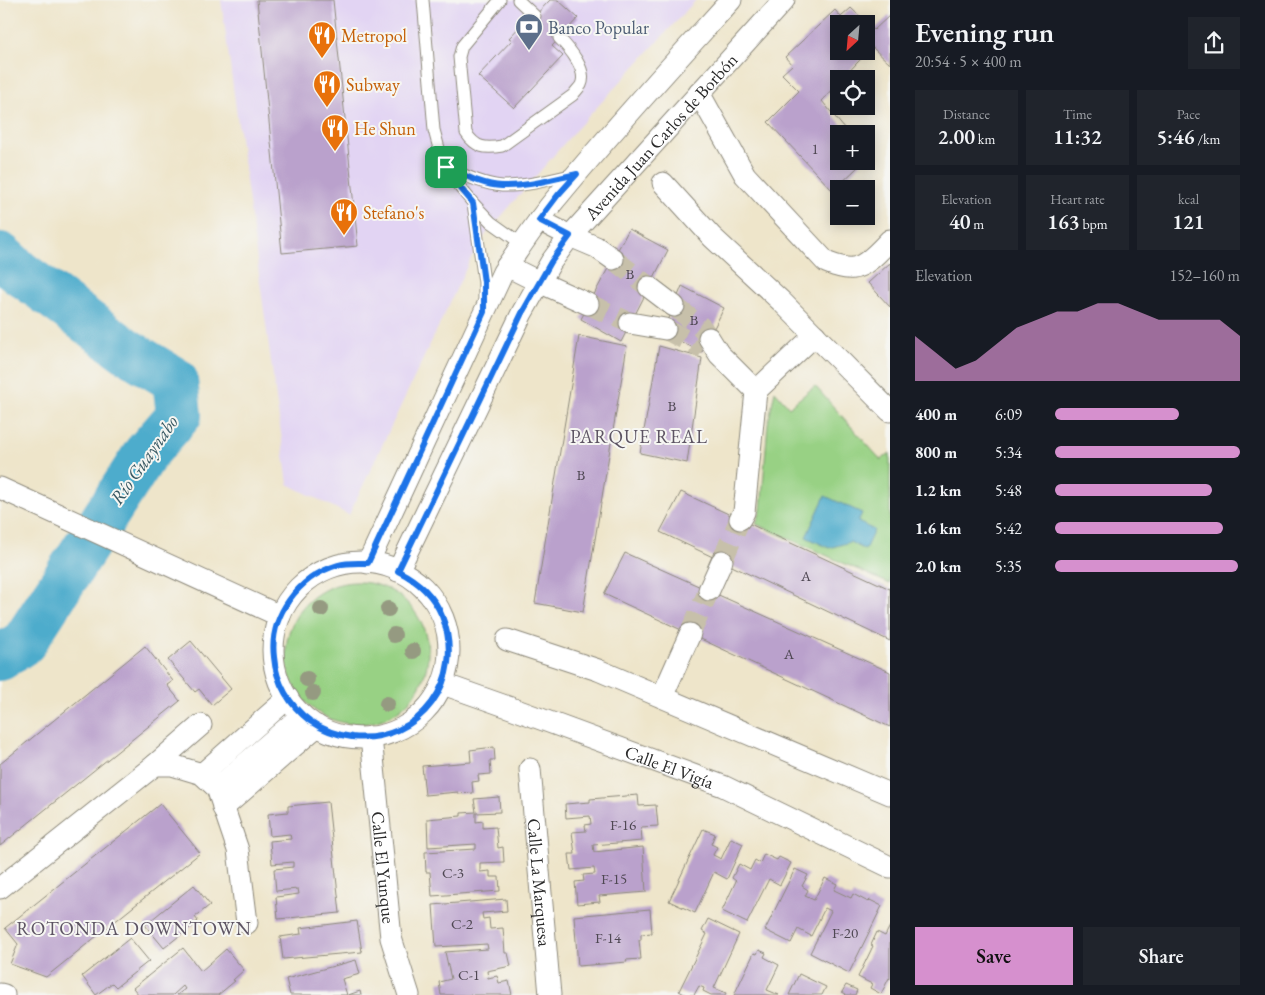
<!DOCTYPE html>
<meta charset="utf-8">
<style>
body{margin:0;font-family:"EB Garamond",serif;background:#20242c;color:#f1f3f6;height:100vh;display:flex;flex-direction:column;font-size:19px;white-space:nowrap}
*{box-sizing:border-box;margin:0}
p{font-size:16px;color:#9ea1a6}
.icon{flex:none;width:28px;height:28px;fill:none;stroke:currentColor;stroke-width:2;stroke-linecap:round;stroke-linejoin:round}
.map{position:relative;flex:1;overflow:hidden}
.side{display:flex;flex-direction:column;background:#171b24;width:375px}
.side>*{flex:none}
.needle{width:32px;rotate:206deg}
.fabs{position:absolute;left:830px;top:15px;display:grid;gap:10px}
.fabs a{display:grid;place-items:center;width:45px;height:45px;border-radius:0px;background:#171b24;box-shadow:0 2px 12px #0003;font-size:25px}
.pin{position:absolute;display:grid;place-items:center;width:42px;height:42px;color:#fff;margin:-21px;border-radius:10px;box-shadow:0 2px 8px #0006}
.round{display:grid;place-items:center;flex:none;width:52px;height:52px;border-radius:0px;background:#20242c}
.summary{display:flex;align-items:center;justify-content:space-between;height:85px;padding:0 25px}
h1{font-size:28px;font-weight:600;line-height:38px}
.stats{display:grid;grid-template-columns:repeat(3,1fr);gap:8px;height:85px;padding:5px 25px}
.stats div{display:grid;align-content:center;border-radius:0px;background:#20242c;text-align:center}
.stats b{font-size:21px;font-weight:600}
.stats small{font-size:14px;font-weight:400}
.stats p{font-size:14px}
.chart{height:140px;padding:10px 25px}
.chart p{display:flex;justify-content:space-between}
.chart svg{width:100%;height:90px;margin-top:5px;fill:#d690ce;opacity:.7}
.button{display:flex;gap:10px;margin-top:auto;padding:10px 25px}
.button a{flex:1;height:58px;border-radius:0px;background:#d690ce;color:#111;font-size:20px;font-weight:600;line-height:58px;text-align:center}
.button a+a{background:#20242c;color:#f1f3f6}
ul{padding:0 25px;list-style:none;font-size:16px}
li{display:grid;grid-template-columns:80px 60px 1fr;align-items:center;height:38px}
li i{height:12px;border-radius:6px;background:#d690ce}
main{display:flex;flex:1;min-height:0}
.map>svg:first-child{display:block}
.built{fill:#e2d4f3}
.green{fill:#98d184;stroke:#627e58}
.water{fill:#4eaccc;stroke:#3c6c7c}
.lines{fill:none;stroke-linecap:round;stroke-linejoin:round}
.river{stroke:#4eaccc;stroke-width:46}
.building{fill:#baa1cc;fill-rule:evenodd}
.minor-tunnel{stroke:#c7c0aa;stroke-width:21;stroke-dasharray:21 11;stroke-linecap:butt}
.service-casing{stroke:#8c887a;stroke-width:13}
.minor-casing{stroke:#8c887a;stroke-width:23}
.service{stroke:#fff;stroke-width:11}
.minor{stroke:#fff;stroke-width:21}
.tree{fill:#959a81}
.route-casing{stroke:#fff;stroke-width:10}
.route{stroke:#1a73e8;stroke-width:6}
.labels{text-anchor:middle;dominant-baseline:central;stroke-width:4;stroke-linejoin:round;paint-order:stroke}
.number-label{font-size:15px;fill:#4f4853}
.service-label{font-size:18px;fill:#4e5e75;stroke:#f6f6f2;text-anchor:start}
.food-label{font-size:18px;fill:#c56008;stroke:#f6f6f2;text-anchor:start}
.street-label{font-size:18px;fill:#2b2b2b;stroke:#f6f6f2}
.neighbourhood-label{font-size:19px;letter-spacing:1px;fill:#5d5463;stroke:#f6f6f2}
.water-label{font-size:19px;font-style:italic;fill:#375863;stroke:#f6f6f2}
</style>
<main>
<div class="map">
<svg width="890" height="995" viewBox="0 0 890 995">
<rect width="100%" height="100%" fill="#f6f6f2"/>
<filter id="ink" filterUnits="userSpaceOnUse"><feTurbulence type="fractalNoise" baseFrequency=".02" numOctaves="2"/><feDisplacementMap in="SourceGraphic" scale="10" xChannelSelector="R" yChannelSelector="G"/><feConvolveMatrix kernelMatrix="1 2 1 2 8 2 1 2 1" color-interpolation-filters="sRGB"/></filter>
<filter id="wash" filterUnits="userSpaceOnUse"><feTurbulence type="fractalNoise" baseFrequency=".0096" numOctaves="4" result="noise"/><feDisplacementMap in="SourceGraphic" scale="20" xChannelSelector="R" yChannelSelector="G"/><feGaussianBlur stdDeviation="1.12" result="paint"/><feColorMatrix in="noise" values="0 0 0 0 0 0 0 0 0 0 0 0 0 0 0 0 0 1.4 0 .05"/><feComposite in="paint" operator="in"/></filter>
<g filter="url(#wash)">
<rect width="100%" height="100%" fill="#eee5ca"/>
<path class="built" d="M221,0h475l-123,133 -87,101 -15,24 -122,257 -61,-31z"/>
<path class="green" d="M815,386l66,74 9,-7v131l-134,-60 5,-14 7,-87 7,-32 14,16z
M286 653a71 71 0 1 1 142 0a71 71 0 1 1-142 0Z"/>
<path class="water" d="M825,496l37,17 -4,9 16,8 -9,20 -15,-8 -21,6 -23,-11z"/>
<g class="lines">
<path class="river" d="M0,255l19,17 108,79 48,29 4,35 -33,38 -122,189 -24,16"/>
</g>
<g id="blocks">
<path class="building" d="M257,0h76l25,246 -76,7z
M550,0h8l20,18 -26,28 11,10 -49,52 -36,-32 34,-36 -3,-2 16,-17 2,3z
M851,8l23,22 16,-15v49l-18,-17 -30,32h-3v4l-17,18 27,33h-10v27h21l1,3 -28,27 -65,-69 31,-31 -17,-17 10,-9 -7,-8 50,-47 6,7zM839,24h27v27h-27z
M629,229l39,21 -47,92 -40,-23z
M890,263v44l-22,-24z
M682,286l42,22 -22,44 -39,-19z
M579,336l48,10 -44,266 -48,-9z
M659,346l43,12 -15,105 -47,-10z
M681,492l209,97v52l-230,-109z
M625,553l265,119v55l-286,-133z
M191,641l40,48 -19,16 -13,-16 -4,3 -27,-32z
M145,646l28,35 -6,4 13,16 -180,145v-82z
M494,747l1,13h-5l1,14 -13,1 1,6 -7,1 1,11 -15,1v-2l-33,3 -3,-29 49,-4 -1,-12z
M638,795l1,11 17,-1 2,21 -17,1 1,14 -49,4 1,7 49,-5 3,45 -47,4 1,6 -23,2 -2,-22 9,-1 -1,-6 12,-1 -1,-6 -23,2 -2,-16h6l-3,-22 14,-1 -1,-6 6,-1 -1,-8 -24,2 -1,-14 25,-2v-3z
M499,797l1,15 -24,1v9l7,-1v7l13,-1 2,21 5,-1 1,15 -24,1v9l10,-1v6h9l1,14 -68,5 -2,-24h-4l-1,-20 51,-3v-5l-48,3 -1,-28 34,-3v-3l15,-1 -2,-13z
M328,802l12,111 -62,6 -2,-22 23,-3 -1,-5 -22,2 -2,-22 19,-2v-5l-21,2 -2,-23 21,-2 -1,-5 -20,2 -2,-22 20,-2v-6z
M160,804l40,49 -154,124 -36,-13 8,-20 -13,-16z
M703,829l12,5 -4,10 6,3 -4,8 8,4 10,-21 12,6 -16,35 -13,-7 -19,41 -26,-12z
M764,854l13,6 2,-3 12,6 -11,22 -11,-6 -22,44 -25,-12 14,-30 -4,-3 7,-14 11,6 5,-10 5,3z
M795,869l13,6 -6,11 6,4 -3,6 9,4 11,-22 12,6 -3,6 17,8 2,-4 15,8 2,-2 12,6 -33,67 -39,-20 21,-42 -6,-3 -14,28 -13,-7 -7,14 -26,-13z
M194,885l16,20 -15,12 3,4 -34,27 -19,-23z
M506,899l1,12 -25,2 1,6 6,-1 1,11 13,-1 2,25h3l3,13 -24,5 1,7 9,-2 2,7 10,-2 3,14h-71l-2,-13 12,-3 -6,-27 43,-3 -1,-5 -51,3 -3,-42z
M650,909l2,24 -11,1v6h-2l2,19 -15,1 1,2 -49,4 -4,-50z
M708,919l31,15 -25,54 12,5 -1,2h-14l-8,-4 1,-3 -5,-2 -5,9h-8l-7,-4 28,-57 -5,-3z
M357,921l5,31 -79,7 -3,-22 21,-3 -1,-6z
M890,926v53l-1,-1 -8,16 -11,-6 2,-4 -14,-7 15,-31 -2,-1 6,-13 8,4z
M130,938l19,23 -33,26 -4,-4 -16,12 -14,-19z
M183,948l18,23 25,-22 18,21 -11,10 2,1 -17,14h-41l8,-6 -2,-3 -10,9h-34l-6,-7z
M759,950l7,3 -2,4 15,8 -12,25 12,5h-45l20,-42 3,1z
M356,960l4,14 -18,5 5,16h-57l-4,-16z
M799,974l27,13 -4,8h-33z
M846,985l11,5 -2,5h-10l1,-1 -4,-2z
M360,991l1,4h-13z"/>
</g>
</g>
<g filter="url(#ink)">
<use href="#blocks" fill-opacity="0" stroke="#8c887a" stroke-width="1"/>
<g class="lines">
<path class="minor-tunnel" d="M613,259l36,28
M588,304l42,19
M674,306l27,21 8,11
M665,329l38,20
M722,561l18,-42
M690,634l19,-44"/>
<g class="service-casing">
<path id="service" d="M423,0l11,130 7,26 12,23 20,24 18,19 31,22
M500,0l-38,46 -3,11 7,76c10,15 19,16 36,13l71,-51c2,-3 6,-7 8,-10 7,-15 -12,-37 -22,-47
M518,0l17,16
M446,167c18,8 36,17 56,19 21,1 51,-7 73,-12
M473,203l11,79v21"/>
</g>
<g class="minor-casing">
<g id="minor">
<path d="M699,93l46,82 81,87c8,3 17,7 27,6 13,-1 28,-19 37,-28"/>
<path d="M663,183l49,54 69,64 109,110"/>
<path d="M539,220l31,16 26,11 17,12"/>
<path d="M507,266l32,16 49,22"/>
<path d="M649,287l25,19"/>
<path d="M630,323l35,6"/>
<path d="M709,338l10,16 37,37 -12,121 -4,7"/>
<path d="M756,391l59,-56"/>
<path d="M0,488l280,128"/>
<circle cx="361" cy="650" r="88"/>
<path d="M368,563l135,-291c18,-26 35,-53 56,-77 55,-67 114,-131 172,-195"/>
<path id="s1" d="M398,571l124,-258 29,-51 19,-26 214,-236"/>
<path d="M709,590l13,-29"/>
<path d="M507,640l91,30 292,124"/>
<path id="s2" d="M443,684l68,24 212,78 167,81"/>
<path d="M662,697l28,-63"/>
<path id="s3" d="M371,737l20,201 18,57"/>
<path d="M155,765l46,-40"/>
<path id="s4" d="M530,769l20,226"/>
<path d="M202,774l86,-76"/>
<path d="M217,788l85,-73"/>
<path d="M223,808l94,-82"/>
<path d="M0,888l155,-123h17l30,9 15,14 21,62 9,73"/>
<path d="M0,994l4,1"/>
</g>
</g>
<use href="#service" class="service"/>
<use href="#minor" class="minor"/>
</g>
<g class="tree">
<circle cx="321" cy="609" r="8"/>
<circle cx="388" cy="609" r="8"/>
<circle cx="394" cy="635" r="8"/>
<circle cx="413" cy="651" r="8"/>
<circle cx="307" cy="679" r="8"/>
<circle cx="313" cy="693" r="8"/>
<circle cx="387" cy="704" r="8"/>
</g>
</g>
<g class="lines" filter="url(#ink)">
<g class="route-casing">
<path id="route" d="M446,167c18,8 36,18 56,19 25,1 51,-7 75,-12l-19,21 -19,25 31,16 -19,26 -29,51 -124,258c20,10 36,25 44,45 25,63 -22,128 -90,121 -15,-2 -29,-7 -42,-16 -20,-15 -34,-38 -36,-64 -5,-41 24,-80 64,-92 10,-3 20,-2 30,-2l116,-251v-30l-11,-79 -20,-24z"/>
</g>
<use href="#route" class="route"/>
</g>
<defs>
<g id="bank-pin" transform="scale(1.4375)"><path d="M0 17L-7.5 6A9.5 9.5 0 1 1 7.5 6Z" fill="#5c6f8a" stroke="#f6f6f2"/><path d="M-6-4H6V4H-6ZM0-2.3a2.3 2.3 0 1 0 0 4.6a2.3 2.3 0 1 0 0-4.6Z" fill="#fff"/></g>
<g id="restaurant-pin" transform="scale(1.4375)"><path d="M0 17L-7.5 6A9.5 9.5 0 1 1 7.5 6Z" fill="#e8710a" stroke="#f6f6f2"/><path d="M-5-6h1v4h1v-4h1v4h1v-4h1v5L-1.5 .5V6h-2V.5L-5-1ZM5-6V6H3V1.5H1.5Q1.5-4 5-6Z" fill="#fff"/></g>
</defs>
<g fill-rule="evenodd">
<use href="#bank-pin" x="529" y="27"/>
<use href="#restaurant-pin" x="322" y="35"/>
<use href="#restaurant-pin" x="327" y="84"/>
<use href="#restaurant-pin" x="335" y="128"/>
<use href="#restaurant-pin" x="344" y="212"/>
</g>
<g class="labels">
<g class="number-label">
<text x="815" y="148">1</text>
<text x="630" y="273">B</text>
<text x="694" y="319">B</text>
<text x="672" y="405">B</text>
<text x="581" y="474">B</text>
<text x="806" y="575">A</text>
<text x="789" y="653">A</text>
<text x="623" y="824">F-16</text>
<text x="453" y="872">C-3</text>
<text x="614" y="878">F-15</text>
<text x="462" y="923">C-2</text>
<text x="845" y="932">F-20</text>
<text x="608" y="937">F-14</text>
<text x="469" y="974">C-1</text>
</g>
<g class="service-label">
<text x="548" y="27">Banco Popular</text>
</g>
<g class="food-label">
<text x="341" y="35">Metropol</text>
<text x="346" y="84">Subway</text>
<text x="354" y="128">He Shun</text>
<text x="363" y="212">Stefano's</text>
</g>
<g class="street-label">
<text stroke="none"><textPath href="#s1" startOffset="512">Avenida Juan Carlos de Borbón</textPath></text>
<text stroke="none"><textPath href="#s2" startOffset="241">Calle El Vigía</textPath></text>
<text stroke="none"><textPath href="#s3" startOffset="131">Calle El Yunque</textPath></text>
<text stroke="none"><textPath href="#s4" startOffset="114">Calle La Marquesa</textPath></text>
</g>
<g class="neighbourhood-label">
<text x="639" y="436">PARQUE REAL</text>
<text x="134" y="928">ROTONDA DOWNTOWN</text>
</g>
<g class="water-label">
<text transform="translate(144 460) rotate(-55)">Río Guaynabo</text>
</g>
</g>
</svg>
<div class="fabs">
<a><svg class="needle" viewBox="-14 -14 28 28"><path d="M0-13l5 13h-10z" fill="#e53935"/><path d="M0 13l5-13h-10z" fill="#9ea1a6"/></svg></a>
<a><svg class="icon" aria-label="locate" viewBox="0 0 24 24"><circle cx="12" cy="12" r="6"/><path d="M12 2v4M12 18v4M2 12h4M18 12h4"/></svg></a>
<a>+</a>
<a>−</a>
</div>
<div class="pin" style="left:446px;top:167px;background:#1e9e55"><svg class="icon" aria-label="arrive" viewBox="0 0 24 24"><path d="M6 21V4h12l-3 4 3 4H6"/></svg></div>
</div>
<section class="side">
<div class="summary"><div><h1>Evening run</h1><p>20:54 · 5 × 400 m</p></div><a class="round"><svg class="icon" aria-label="share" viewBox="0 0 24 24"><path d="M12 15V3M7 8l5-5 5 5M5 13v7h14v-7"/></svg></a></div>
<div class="stats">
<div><p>Distance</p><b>2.00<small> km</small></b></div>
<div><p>Time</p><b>11:32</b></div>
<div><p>Pace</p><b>5:46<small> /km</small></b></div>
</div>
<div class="stats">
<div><p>Elevation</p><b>40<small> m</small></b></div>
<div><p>Heart rate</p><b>163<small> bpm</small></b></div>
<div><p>kcal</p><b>121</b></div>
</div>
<div class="chart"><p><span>Elevation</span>152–160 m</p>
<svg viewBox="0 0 160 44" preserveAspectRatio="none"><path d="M0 44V22L10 30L20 38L30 34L40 26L50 18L60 14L70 10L80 10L90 6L100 6L110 10L120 14L130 14L140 14L150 14L160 22V44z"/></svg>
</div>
<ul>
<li><b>400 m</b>6:09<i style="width:67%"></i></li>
<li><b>800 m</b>5:34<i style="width:100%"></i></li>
<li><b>1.2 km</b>5:48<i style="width:85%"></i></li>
<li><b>1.6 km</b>5:42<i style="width:91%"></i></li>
<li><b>2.0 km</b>5:35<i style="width:99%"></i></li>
</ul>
<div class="button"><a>Save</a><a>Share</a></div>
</section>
</main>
